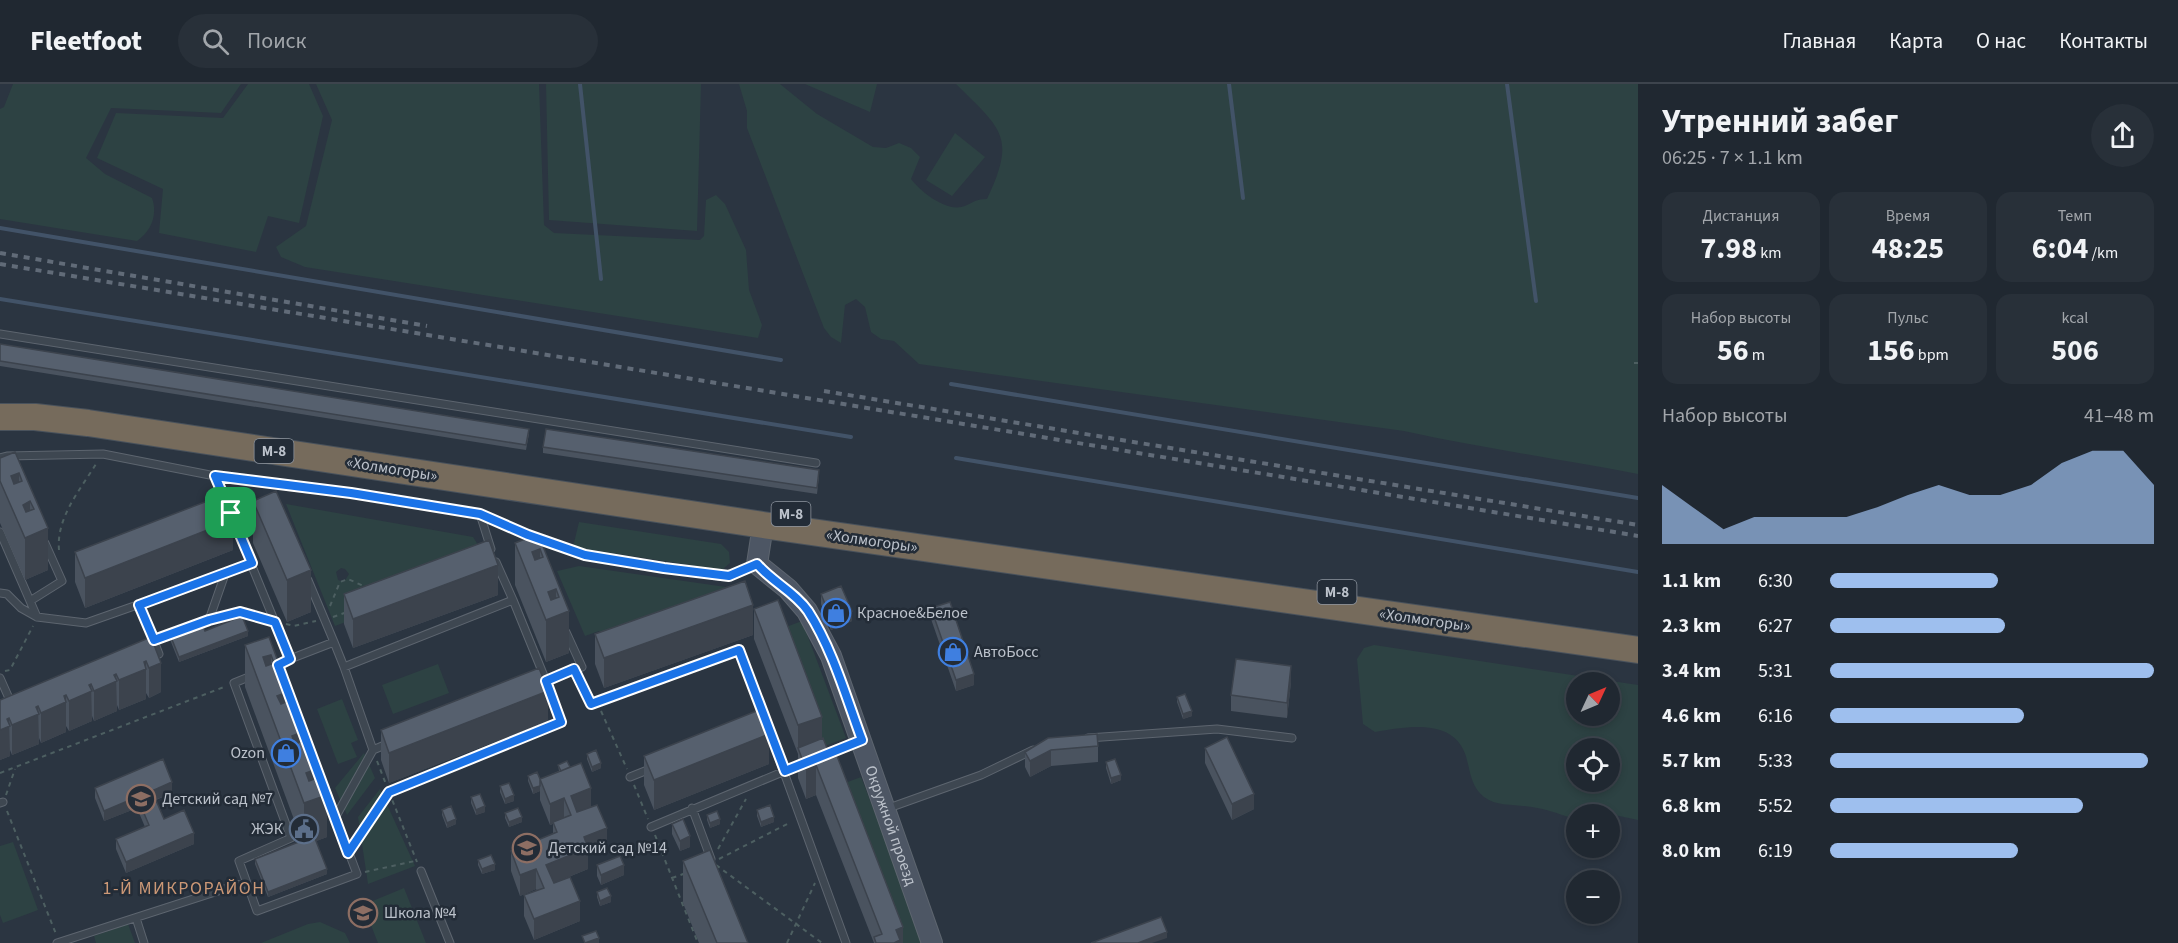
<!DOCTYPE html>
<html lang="ru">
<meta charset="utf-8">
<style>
body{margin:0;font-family:"Source Sans 3",sans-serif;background:#283039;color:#f1f3f6;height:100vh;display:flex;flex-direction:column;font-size:22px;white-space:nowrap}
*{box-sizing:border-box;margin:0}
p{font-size:20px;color:#a2a6ab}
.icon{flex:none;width:33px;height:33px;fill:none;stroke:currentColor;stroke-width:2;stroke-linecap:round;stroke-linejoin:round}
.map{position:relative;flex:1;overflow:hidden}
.panel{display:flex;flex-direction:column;background:#202831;width:540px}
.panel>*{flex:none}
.needle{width:39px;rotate:46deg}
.fabs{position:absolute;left:1566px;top:588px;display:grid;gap:12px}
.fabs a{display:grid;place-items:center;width:54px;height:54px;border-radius:50%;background:#202831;box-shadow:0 3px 9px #0003,0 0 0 2px #3d444d;font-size:30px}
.pin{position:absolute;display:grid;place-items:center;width:51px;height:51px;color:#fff;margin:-26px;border-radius:12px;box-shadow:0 3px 9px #0006}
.round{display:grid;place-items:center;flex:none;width:63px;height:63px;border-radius:32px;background:#283039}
.head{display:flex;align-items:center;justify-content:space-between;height:102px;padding:0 24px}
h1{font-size:33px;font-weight:700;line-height:45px}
.metrics{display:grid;grid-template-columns:repeat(3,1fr);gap:9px;height:102px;padding:6px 24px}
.metrics div{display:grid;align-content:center;border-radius:15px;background:#283039;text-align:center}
.metrics b{font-size:30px;font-weight:700}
.metrics small{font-size:16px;font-weight:400}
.metrics p{font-size:16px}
.chart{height:168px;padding:12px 24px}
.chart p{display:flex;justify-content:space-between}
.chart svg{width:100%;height:108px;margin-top:6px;fill:#9ebfee;opacity:.7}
ul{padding:0 24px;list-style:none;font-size:20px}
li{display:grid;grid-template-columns:96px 72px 1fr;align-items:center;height:45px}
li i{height:15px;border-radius:8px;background:#9ebfee}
header{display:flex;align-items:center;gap:36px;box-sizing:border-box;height:84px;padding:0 30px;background:#202831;border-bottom:2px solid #3d444d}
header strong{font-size:28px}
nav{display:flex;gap:33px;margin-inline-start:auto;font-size:21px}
.search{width:420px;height:54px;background:#283039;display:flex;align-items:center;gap:15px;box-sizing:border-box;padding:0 21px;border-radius:33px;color:#a2a6ab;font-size:22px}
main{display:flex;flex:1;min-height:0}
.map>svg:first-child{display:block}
.green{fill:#2d4243;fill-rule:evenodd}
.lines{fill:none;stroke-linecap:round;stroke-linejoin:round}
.stream{stroke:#425368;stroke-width:4}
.lane-casing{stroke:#5d656f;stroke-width:9}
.secondary-casing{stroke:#5d656f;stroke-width:22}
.highway-casing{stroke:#49525c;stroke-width:28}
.path{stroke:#4d5f61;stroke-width:2;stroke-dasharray:4.5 4.5;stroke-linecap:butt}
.lane{stroke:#3e4751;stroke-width:7}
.secondary{stroke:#4d5664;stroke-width:20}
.highway{stroke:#766b5c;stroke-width:26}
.rail{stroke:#616b78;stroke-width:4;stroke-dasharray:6 6;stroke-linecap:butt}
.wall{fill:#4a535f}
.shaded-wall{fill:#3c434d}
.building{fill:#56606e;stroke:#3c434d;stroke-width:1.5;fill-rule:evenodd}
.route-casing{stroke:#fff;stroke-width:12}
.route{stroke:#1a73e8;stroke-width:8}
.labels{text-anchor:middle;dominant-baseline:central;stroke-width:5;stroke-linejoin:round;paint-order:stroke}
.shield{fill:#232c37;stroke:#8e959f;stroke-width:1.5}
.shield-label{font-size:15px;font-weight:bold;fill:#bcc2cb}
.street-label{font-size:16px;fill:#bcc2cb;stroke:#232c37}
.poi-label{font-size:16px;fill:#bcc2cb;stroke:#232c37;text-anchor:start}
.neighbourhood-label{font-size:18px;letter-spacing:1.5px;fill:#cc9876;stroke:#232c37}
</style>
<header>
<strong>Fleetfoot</strong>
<div class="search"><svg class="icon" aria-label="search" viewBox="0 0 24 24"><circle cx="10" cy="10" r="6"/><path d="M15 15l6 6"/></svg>Поиск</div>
<nav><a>Главная</a><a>Карта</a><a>О нас</a><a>Контакты</a></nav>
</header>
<main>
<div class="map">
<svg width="1638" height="859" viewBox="0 0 1638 859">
<rect width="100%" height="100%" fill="#2b3541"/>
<path class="green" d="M13,0h228l-20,29 -110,-5 -25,50 19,16 47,24c6,17 -1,33 -15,43l-137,-22v-110l4,-2z
M248,0h61l14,32 -24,107 -31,-7 -12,36 -97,-19 4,-44 -66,-31 19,-45 107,5z
M316,0h223l5,141 10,8 146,7 4,-4 2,-36 10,-5 9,9 21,46 3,40 13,35 -4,13 -453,-71 -24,-10 -5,-10 30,-21 26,-106z
M546,0h155l-4,147 -148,-11z
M739,0h41l37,30 56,33 13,1 13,-5 12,5 9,9 -9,22c10,13 36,34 54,27 9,-4 11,-7 22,-7 30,-63 14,-70 -31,-115h682v390c-79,-15 -156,-26 -234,-43l-485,-67 -25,-23 -13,-2 -10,-7 -6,-25 -9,-8 -11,6 -4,38 -10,-6 -7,-9 -77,-200v-17z
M805,0h72l-7,28z
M955,49l30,24 -33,39 -26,-16z
M286,420l187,33 19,30 -157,59zM341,484l4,1 4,5 -5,8 -6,-2 -2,-8z
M579,438l142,22 8,8 1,11 -8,7 -149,-23z
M579,482l147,21 1,22 -108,38 -20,-16 -14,5 -28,-65z
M802,537l44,117 -24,9 -44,-117z
M1374,561l264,40v135l-28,-6h-34v4h-4c-13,-4 -26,-9 -40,-11 -16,-3 -35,0 -48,-10 -11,-9 -13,-20 -16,-33 -9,-47 -56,-38 -93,-32l-12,-8 -6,-65 7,-11zM1576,598h34v34h-34zM1576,664h34v34h-34z
M438,580l11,29 -56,21 -11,-29z
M342,615l16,41 -7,3 6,14 -19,7 -21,-55z
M364,669l11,25 -28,37 -12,-27z
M861,693l64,166h-27l-61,-157z
M380,705l35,77 -47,18 -10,-67z
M13,758l25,68 -35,13 -3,-8v-69z
M404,804l22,55h-48l-15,-38z
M320,838l25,11 5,10h-89l47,-19z
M128,840l7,19h-39l-2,-7z"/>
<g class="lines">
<path class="stream" d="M580,0l21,195
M1229,0l14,114
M1507,0l29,217
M0,144l781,132
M0,215l851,138
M951,300l687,114
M956,374l682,114"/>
<g class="lane-casing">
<path id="lane" d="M0,250l816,129
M0,374l7,-2 96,-2 112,22 136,17 129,21 48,21 57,20 134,21h10l26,-11
M215,392l75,183 44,-17 -26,-62
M480,430l11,35
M0,448l37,85
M0,509l7,1 14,14 16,9 49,6 139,-49
M513,516l33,81 36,-14 -16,-35
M30,517l32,-20 -17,-38
M139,521l15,36
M209,536l16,-46 27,-11
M334,558l10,25 169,-67 -17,-38
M151,573l8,-3 -5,-13 55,-21 31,-8
M278,581l79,209 -100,37 -18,-50 52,-23 -57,-155z
M344,583l29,83
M574,585l17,35 148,-54 27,73
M0,594l12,27
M758,642l8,-3 80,220
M1088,654l129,-9 75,9
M823,672l37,-15
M630,693l20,-8
M0,719l3,-1
M692,724l19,51
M886,725l95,-34 52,-25
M335,734l38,-68 14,-6
M651,743l153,-64
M421,787l29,72
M136,834l8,25
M57,859l189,-61"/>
</g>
<g class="secondary-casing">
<g id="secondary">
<path id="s1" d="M763,441l-6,39 31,25 19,22 24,45 101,287"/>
</g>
</g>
<g class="highway-casing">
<path id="highway" d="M0,333h35l53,6 675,102 875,125"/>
</g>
<path class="path" d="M1634,279h4
M59,466c-3,-32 21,-60 37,-86
M330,522l10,-24 8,-3 20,9
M248,531l15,3
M333,533l14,-5
M286,540l8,2 22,-5
M5,587l5,-1 23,-44
M601,627l26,58
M377,677l12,31 172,-70 -12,-33
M0,689l224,-86
M634,701l14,34
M389,708l28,70
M6,711l9,-26
M7,727l49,123
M655,751l43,108
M355,758l34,-50
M718,765l28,-50
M719,775l72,-37
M716,781l106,78
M365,788l50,-11
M672,794l14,-5
M787,859l28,-60"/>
<use href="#lane" class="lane"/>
<use href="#secondary" class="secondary"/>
<use href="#highway" class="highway"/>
<path class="rail" d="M0,169l427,73
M0,180l1638,272
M824,307l814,134"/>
</g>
<path class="wall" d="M0,260l529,90 -3,16 -526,-84z
M543,363l276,29 -2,18 -274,-41z
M15,368l33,76v42l-23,10 -25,-57v-65z
M253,417l58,111 -24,10 -34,-79z
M538,450l31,77v42l-23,9 -31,-77v-42z
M233,466l-148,58 -10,-26v-30z
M344,510l154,1 -145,53 -9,-24z
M821,510l31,27 -21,9 -10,-26z
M931,524l43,77 -18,6 -25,-72z
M754,525l68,130 81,204h-29l-58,-148 -10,4 -8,-21v-24l-44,-115z
M205,547l43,5 -69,26 -8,-20v-5z
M595,550l158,1 -149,53 -9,-24z
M151,553l10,55 -12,6 -3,-5v6l-27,11 -2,-5v6l-23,10 -2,-5v5l-23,10 -3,-5v6l-25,11 -2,-5v6l-27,11 -2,-5v6l-10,4v-60z
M269,553l58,158v42l-11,4 11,33 -59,23 -13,-33v-5l47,-18 -57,-154v-42z
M1291,598l-4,36 -56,-7v-16z
M1177,613l15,19 -9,3 -6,-17z
M548,637l-159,62 -8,-23v-30z
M1098,662v16l-47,4 -21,11 -5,-10v-15z
M1205,664l49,61 -22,11 -27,-57z
M587,670l14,14 -9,4 -5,-13z
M644,672l125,8 -115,46 -10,-25z
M1106,678l15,18 -10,4 -5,-16z
M558,681l12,2 21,40 16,41 -19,7v14l-34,14 26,38 -46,19 -10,-24v-21l13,-4 -1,-2 -16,7 -9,-25v-20l42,-17v-10l-3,1 -10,-25v-9l-7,3 -5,-13v-5l12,3 19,-8z
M500,702l14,15 -9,3 -5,-12z
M95,704l77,5 -16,7 8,19 30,25 -68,29 -10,-24v-10l29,-12 -8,-19 -33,13 -9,-23z
M471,713l14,15 -9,3 -5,-12z
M442,726l14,14 -9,4 -5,-13z
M757,726l17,12 -13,5 -4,-11z
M505,729l17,9 -13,5 -4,-9z
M707,731l13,9 -10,4 -3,-8z
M672,740l18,23 -10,4 -8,-17z
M478,776l17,10 -13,4 -4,-9z
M683,777l65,82h-49l-16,-40z
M597,781l27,10 -23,10 -4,-9z
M597,808l14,10 -11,4 -3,-9z"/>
<path class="shaded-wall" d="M19,389v42l-8,-39z
M30,417v34l18,-7v42l-23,10v-42l-2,-33z
M233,436v30l-148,58v-30z
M540,465v42l-8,-39z
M498,481v30l-145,53v-29z
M311,486v42l-24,10v-42z
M556,505v27l13,-5v42l-23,9v-42l2,-28z
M753,521v30l-149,53v-30z
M852,527v10l-21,9v-11z
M248,547v5l-69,26v-5z
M271,571v42l-8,-40z
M146,577v38l-27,11v-30z
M161,579v29l-12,6v-30z
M1291,582v16l-4,36v-15z
M116,590l1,37 -23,10v-30z
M974,590v11l-18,6v-11z
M91,600l1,37 -23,10v-30z
M548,607v30l-159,62v-30z
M285,609v42l-8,-39z
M66,611v37l-25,11v-30z
M38,622l1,38 -27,11v-30z
M1192,627v5l-9,3v-5z
M822,633v30l-24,2v-24z
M9,634l1,38 -10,4v-30l7,-11z
M300,649v42l-8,-39z
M769,650v30l-115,46v-30z
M1051,666v16l-21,11v-16z
M601,679v5l-9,4v-5z
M816,681v30l-10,4v-30z
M314,686v30l13,-5v42l-23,9v-43l2,-30z
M1121,691v5l-10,4v-6z
M172,698v11l-20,8v-10z
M540,702v5l-7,3v-6z
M591,704v20l-20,8v-20z
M1254,710v15l-22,11v-16z
M514,711v6l-9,3v-5z
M137,713v11l-33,13v-10z
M564,714v21l-14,6v-21z
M485,722v6l-9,3v-5z
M522,733v5l-13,5v-5z
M774,733v5l-13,5v-5z
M456,735v5l-9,4v-5z
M720,735v5l-10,4v-5z
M607,744v20l-19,7v14l-42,17v-21l38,-28z
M194,749v11l-68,29v-11z
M690,752v11l-10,4v-10z
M495,780v6l-13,4v-5z
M624,781v10l-23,10v-10z
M327,785v5l-59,23v-5z
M536,785v20l-16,7v-21z
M611,812v6l-11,4v-5z
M580,817v20l-46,19v-21z
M903,843v16h-9l2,-13z
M1167,848v6l-15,5h-14z
M599,854v5h-13z"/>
<path class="building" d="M0,260l529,85 -3,16 -526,-84z
M546,345l273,41 -2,18 -274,-41z
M15,368l33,76 -23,10 -25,-57v-23zM19,389l3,8 -8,3 -3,-8zM30,417l4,8 -8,3 -3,-7z
M276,407l35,79 -24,10 -34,-79z
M223,411l10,25 -148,58 -10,-26z
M538,450l31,77 -23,9 -31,-77zM540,465l3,8 -8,3 -3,-8zM556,505l3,8 -8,3 -3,-8z
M489,456l9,25 -145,54 -9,-25z
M745,497l8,24 -149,53 -9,-24z
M841,502l11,25 -21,8 -10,-25z
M778,516l44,117 -24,8 -44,-116z
M950,518l24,72 -18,6 -25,-72z
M242,532l6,15 -69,26 -8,-20 32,-11 2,5z
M151,553l10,26 -12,5 -3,-7 -2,1 2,7 -27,11 -3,-6 -2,1 3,6 -23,10 -3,-7 -2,1 3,6 -23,10 -3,-6 -2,1 2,6 -25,11 -3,-7 -2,1 3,7 -27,11 -3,-7 -2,1 3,7 -10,4v-30z
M269,553l58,158 -23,8 -59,-158zM271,571l3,8 -8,3 -3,-9zM285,609l3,8 -7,3 -4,-8zM300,649l3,8 -8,3 -3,-8zM314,686l3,8 -8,3 -3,-8z
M1236,575l55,7 -4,37 -56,-8z
M539,584l9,23 -159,62 -8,-23z
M1185,610l7,17 -9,3 -6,-17z
M759,626l10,24 -115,46 -10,-24z
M1097,650l1,12 -47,4 -21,11 -5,-9 23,-14z
M1227,653l27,57 -22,10 -27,-56z
M823,654l8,20 6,-2 66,171 -7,3 4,10 -6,3h-18l-2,-6 8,-3 -66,-169 -10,4 -8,-21z
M596,666l5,13 -9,4 -5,-13z
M163,675l9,23 -20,9 12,28 20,-9 10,23 -68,29 -10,-23 33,-14 -12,-28 -33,14 -9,-23z
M1115,675l6,16 -10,3 -5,-16z
M567,677l3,6 -9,4 -3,-6z
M581,679l10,25 -20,8 6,16 20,-7 10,23 -23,9 4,11 -42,17 8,18 16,-6 10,24 -46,18 -10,-24 20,-7 -8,-19 -16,6 -9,-24 46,-19 -4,-10 18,-7 -7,-17 -14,6 -10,-25z
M537,688l3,7v7l-7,2 -5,-12z
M509,699l5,12 -9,4 -5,-13z
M480,710l5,12 -9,4 -5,-13z
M770,721l4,12 -13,5 -4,-12z
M451,722l5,13 -9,4 -5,-13z
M518,724l4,9 -13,5 -4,-9z
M717,727l3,8 -10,4 -3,-8z
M683,735l7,17 -10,5 -8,-17z
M314,752l13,33 -59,23 -13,-33z
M710,766l38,93h-31l-34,-82z
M491,771l4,9 -13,5 -4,-9z
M620,772l4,9 -23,10 -4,-10z
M607,804l4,8 -11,5 -3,-9z
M1161,833l6,15 -29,11h-47z
M596,847l3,7 -14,5 -3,-7z"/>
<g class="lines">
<g class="route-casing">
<path id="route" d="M215,392l136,17 129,21 48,21 57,20 79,13 65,8 28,-12c15,18 37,27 51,47 25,39 38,86 54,129l-77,31 -46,-121 -148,54 -17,-35 -28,12 15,41 -172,70 -41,61 -70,-188 12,-6 -15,-37 -35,-10 -31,8 -55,20 -15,-35 113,-42z"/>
</g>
<use href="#route" class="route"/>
</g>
<defs>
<g id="shop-ring" transform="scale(1.5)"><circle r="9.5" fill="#232c37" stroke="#3f7fe0" stroke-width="1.5"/><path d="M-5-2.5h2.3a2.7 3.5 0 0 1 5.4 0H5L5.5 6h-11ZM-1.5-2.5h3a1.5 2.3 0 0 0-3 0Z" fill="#3f7fe0"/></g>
<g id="school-ring" transform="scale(1.5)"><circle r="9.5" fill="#232c37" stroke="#8d6e63" stroke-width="1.5"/><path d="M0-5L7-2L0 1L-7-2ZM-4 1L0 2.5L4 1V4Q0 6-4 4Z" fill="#8d6e63"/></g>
<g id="civic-ring" transform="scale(1.5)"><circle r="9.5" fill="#232c37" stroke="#5c6f8a" stroke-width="1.5"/><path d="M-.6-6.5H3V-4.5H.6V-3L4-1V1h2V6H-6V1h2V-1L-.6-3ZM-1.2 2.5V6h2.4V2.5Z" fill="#5c6f8a"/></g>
</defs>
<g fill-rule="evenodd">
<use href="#shop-ring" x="836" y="529"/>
<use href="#shop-ring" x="953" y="568"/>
<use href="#shop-ring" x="286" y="669"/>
<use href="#school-ring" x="141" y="715"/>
<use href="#civic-ring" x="304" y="745"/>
<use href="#school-ring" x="527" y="764"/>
<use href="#school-ring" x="363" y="829"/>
</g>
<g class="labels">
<g class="shield">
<rect x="254.5" y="355" width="39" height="24" rx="4.5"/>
<rect x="771.5" y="418" width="39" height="24" rx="4.5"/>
<rect x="1317.5" y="496" width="39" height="24" rx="4.5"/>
</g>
<g class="shield-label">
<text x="274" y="367">М-8</text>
<text x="791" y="430">М-8</text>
<text x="1337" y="508">М-8</text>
</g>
<g class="street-label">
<text transform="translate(392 385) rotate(9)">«Холмогоры»</text>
<text transform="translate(872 457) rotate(8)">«Холмогоры»</text>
<text transform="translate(1425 536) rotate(8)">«Холмогоры»</text>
<text stroke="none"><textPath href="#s1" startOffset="339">Окружной проезд</textPath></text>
</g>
<g class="poi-label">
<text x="857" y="529">Красное&amp;Белое</text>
<text x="974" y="568">АвтоБосс</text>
<text x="265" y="669" text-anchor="end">Ozon</text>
<text x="162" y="715">Детский сад №7</text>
<text x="283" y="745" text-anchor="end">ЖЭК</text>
<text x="548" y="764">Детский сад №14</text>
<text x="384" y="829">Школа №4</text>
</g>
<g class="neighbourhood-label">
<text x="184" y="804">1-Й МИКРОРАЙОН</text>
</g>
</g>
</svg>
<div class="fabs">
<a><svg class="needle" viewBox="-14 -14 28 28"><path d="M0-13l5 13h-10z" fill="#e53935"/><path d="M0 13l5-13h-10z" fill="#a2a6ab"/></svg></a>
<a><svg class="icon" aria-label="locate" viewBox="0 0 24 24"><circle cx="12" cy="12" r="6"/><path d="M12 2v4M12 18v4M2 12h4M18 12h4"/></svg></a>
<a>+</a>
<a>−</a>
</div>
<div class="pin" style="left:231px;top:429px;background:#1e9e55"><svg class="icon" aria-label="arrive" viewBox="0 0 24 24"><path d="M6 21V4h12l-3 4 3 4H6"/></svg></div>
</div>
<section class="panel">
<div class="head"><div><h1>Утренний забег</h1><p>06:25 · 7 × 1.1 km</p></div><a class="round"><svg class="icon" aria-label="share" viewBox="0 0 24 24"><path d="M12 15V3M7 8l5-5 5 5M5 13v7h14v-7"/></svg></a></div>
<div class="metrics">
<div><p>Дистанция</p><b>7.98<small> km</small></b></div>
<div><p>Время</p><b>48:25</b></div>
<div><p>Темп</p><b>6:04<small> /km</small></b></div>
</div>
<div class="metrics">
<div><p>Набор высоты</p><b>56<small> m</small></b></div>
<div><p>Пульс</p><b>156<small> bpm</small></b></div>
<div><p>kcal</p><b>506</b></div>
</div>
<div class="chart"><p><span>Набор высоты</span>41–48 m</p>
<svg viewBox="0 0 160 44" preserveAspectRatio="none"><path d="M0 44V20L10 29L20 38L30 33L40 33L50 33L60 33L70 29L80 24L90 20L100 24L110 24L120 20L130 11L140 6L150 6L160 20V44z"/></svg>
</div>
<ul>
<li><b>1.1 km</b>6:30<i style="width:52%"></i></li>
<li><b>2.3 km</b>6:27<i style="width:54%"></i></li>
<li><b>3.4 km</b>5:31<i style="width:100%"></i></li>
<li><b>4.6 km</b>6:16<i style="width:60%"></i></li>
<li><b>5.7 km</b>5:33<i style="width:98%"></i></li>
<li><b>6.8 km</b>5:52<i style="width:78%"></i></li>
<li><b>8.0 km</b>6:19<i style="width:58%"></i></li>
</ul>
</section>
</main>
